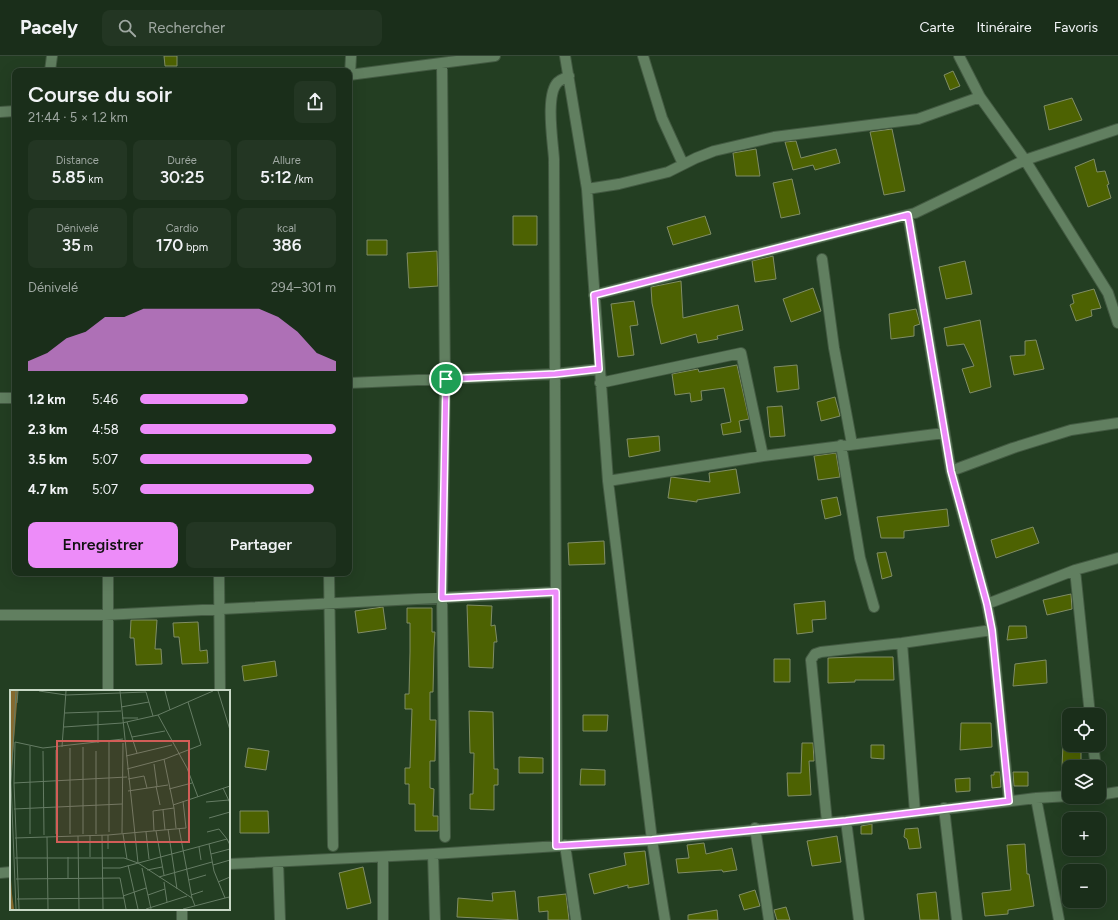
<!DOCTYPE html>
<html lang="fr">
<meta charset="utf-8">
<style>
body{margin:0;font-family:Figtree,sans-serif;background:#233623;color:#f1f3f6;height:100vh;display:flex;flex-direction:column;font-size:15px;white-space:nowrap}
*{box-sizing:border-box;margin:0}
p{font-size:13px;color:#9fa8a2}
.icon{flex:none;width:22px;height:22px;fill:none;stroke:currentColor;stroke-width:2;stroke-linecap:round;stroke-linejoin:round}
.map{position:relative;flex:1;overflow:hidden}
.side{position:absolute;left:12px;top:12px;width:340px;height:508px;display:flex;flex-direction:column;background:#1a2e1a;border-radius:8px;box-shadow:0 4px 16px #0002,0 0 0 1px #384a39}
.side>*{flex:none}
.controls{position:absolute;left:1062px;top:652px;display:grid;gap:8px}
.controls a{display:grid;place-items:center;width:44px;height:44px;border-radius:8px;background:#1a2e1a;box-shadow:0 4px 16px #0002,0 0 0 1px #384a39;font-size:20px}
.pin{position:absolute;display:grid;place-items:center;width:34px;height:34px;color:#fff;margin:-17px;border:2px solid #fff;border-radius:50%;box-shadow:0 1px 4px #0007}
.round{display:grid;place-items:center;flex:none;width:42px;height:42px;border-radius:8px;background:#233623}
.headline{display:flex;align-items:center;justify-content:space-between;height:68px;padding:0 16px}
h1{font-size:22px;font-weight:600;line-height:30px}
.stats{display:grid;grid-template-columns:repeat(3,1fr);gap:6px;height:68px;padding:4px 16px}
.stats div{display:grid;align-content:center;border-radius:8px;background:#233623;text-align:center}
.stats b{font-size:17px;font-weight:600}
.stats small{font-size:11px;font-weight:400}
.stats p{font-size:11px}
.chart{height:112px;padding:8px 16px}
.chart p{display:flex;justify-content:space-between}
.chart svg{width:100%;height:72px;margin-top:4px;fill:#ed8cf9;opacity:.7}
.action{display:flex;gap:8px;margin-top:auto;padding:8px 16px}
.action a{flex:1;height:46px;border-radius:8px;background:#ed8cf9;color:#111;font-size:16px;font-weight:600;line-height:46px;text-align:center}
.action a+a{background:#233623;color:#f1f3f6}
ul{padding:0 16px;list-style:none;font-size:13px}
li{display:grid;grid-template-columns:64px 48px 1fr;align-items:center;height:30px}
li i{height:10px;border-radius:5px;background:#ed8cf9}
header{display:flex;align-items:center;gap:24px;box-sizing:border-box;height:56px;padding:0 20px;background:#1a2e1a;border-bottom:1px solid #384a39}
header strong{font-size:19px}
nav{display:flex;gap:22px;margin-inline-start:auto;font-size:14px}
.search{width:280px;height:36px;background:#233623;display:flex;align-items:center;gap:10px;box-sizing:border-box;padding:0 14px;border-radius:8px;color:#9fa8a2;font-size:15px}
.map>svg:first-child{display:block}
.building{fill:#4d6202;stroke:#808d66}
.lines{fill:none;stroke-linecap:round;stroke-linejoin:round}
.minor-casing{stroke:#435a42;stroke-width:12}
.minor{stroke:#617f60;stroke-width:10}
.route-casing{stroke:#fff;stroke-width:8}
.route{stroke:#ed8cf9;stroke-width:5}
.inset-road{fill:none;stroke:#657c64;stroke-width:1}
.view{fill:#d25d57;fill-opacity:0.15;stroke:#d25d57;stroke-width:2}
.inset-edge{fill:none;stroke:#c8d8c6;stroke-width:2}
</style>
<header>
<strong>Pacely</strong>
<div class="search"><svg class="icon" aria-label="search" viewBox="0 0 24 24"><circle cx="10" cy="10" r="6"/><path d="M15 15l6 6"/></svg>Rechercher</div>
<nav><a>Carte</a><a>Itinéraire</a><a>Favoris</a></nav>
</header>
<div class="map">
<svg width="1118" height="864" viewBox="0 0 1118 864">
<rect width="100%" height="100%" fill="#233e22"/>
<path class="building" d="M164,0h13v10h-12z
M953,15l7,15 -10,4 -6,-15z
M1072,42l10,22 -33,10 -5,-24z
M892,73l13,62 -21,4 -14,-63z
M796,85l5,17 35,-9 4,14 -25,7 -2,-5 -20,5 -8,-28z
M756,93l4,27h-24l-3,-23z
M1094,103l3,13 8,-1 4,13 -2,1 4,13 -23,9 -13,-40z
M792,123l8,35 -19,4 -8,-35z
M513,160h24v29h-24z
M705,160l6,18 -38,11 -6,-18z
M367,184h20v15h-20z
M437,195l1,35 -29,2 -2,-35z
M773,200l3,23 -21,3 -3,-21z
M965,205l7,33 -26,5 -7,-32z
M681,225l2,37 55,-13 5,25 -26,6 1,3 -20,4 -2,-9 -35,10 -9,-41 -1,-16z
M813,232l8,23 -30,11 -8,-23z
M1094,233l7,19 -10,2 1,6 -16,5 -6,-16 4,-2 -2,-8z
M634,245l4,24 -8,1 4,29 -16,2 -7,-53z
M916,253l4,15 -6,2v10l-23,3 -2,-25z
M980,264l11,67 -21,6 -8,-24 12,-3 -10,-22 -17,2 -3,-18z
M1036,284l8,29 -30,6 -4,-19 15,-1v-14z
M737,309l12,54 -10,2 2,11 -18,3 -2,-11 10,-2 -7,-34 -23,3 1,9 -11,2 -1,-9 -15,2 -3,-21 26,-5 1,3z
M797,309l2,24 -22,3 -3,-25z
M835,341l5,19 -19,5 -4,-19z
M782,350l3,30 -15,1 -3,-30z
M659,380l1,15 -31,6 -2,-18z
M836,397l4,24 -22,3 -4,-24z
M736,413l4,24 -43,7v2l-29,-4 3,-21 39,5 -1,-9z
M837,441l4,18 -16,4 -4,-19z
M947,453l2,17 -45,5v7h-23l-4,-21z
M1033,471l6,16 -43,15 -5,-18z
M604,485l1,23 -36,1 -1,-22z
M886,496l6,24 -10,3 -5,-26z
M1071,538l1,15 -25,6 -4,-15z
M825,545l1,18 -14,1 1,12 -16,2 -3,-30z
M467,549l25,1 -1,20 4,-1 2,17h-3l-1,26 -24,-1z
M383,551l3,22 -28,4 -3,-22z
M407,552h25v24h3l-1,16 -1,44h-3v28h6l-1,41h-5v27l4,1 -1,27h5v15h-23v-27h-6v-20h-4v-16h5l2,-59h-7v-15h4l1,-42v-29h-3z
M131,564h26l-2,29h6l1,15 -26,1 -2,-27h-4z
M198,566l2,29 7,-1 1,13 -26,1 -3,-27h-5l-1,-14z
M1009,570h17l1,12 -20,2z
M855,601h38l1,23h-39v2l-27,1v-25z
M774,603h16v23h-16z
M1046,604l1,23 -34,3 2,-22z
M275,605l2,15 -33,5 -2,-15z
M469,655l24,1 1,57h4v16h-4v25l-24,-1v-15h3l1,-41h-4z
M583,659h25l-1,16h-24z
M961,667h30l1,24 -32,3z
M802,687h11l1,18h-5l2,34 -23,1 -1,-23h14z
M871,689h13v14l-13,-1z
M1063,689h18v22h-19z
M248,692l21,3 -3,19 -21,-3z
M519,701l24,1v15h-24z
M581,713l24,1v15h-25z
M994,716h6l1,15 -9,1 -1,-13h3z
M1013,716h15v14h-14z
M970,722v13l-14,1 -1,-13z
M240,755h28l1,22h-29z
M872,768v10h-11v-8z
M918,772l3,20 -12,1 -2,-10 -3,-2 1,-8z
M837,780l4,26 -29,4 -5,-25z
M704,787l2,11 26,-6 5,22 -14,2 -1,-2 -44,3 -2,-14 13,-1 -2,-13z
M1025,788l2,30h2l5,32 -26,4v4l-23,2 -3,-23 29,-3 -4,-45z
M645,795l4,33 -21,4v-3l-34,9 -5,-20 37,-9 -2,-12z
M363,811l8,36 -24,6 -8,-36z
M755,834l5,16 -16,4 -5,-15z
M515,835l3,29 -61,-3 1,-19 35,3 -1,-8z
M936,836l3,28h-19l-3,-26z
M566,838l3,26h-21v-9l-9,1 -1,-15z
M786,851l4,13h-13l-3,-10z
M717,854l1,10h-30v-5z"/>
<g class="lines">
<g class="minor-casing">
<path id="minor" d="M565,0l22,133 21,292 44,359 13,80
M643,0l19,62 21,46
M959,0l21,41 45,63 83,133 10,30
M442,7l3,316 -3,219 3,239
M50,15l2,-15
M349,19l146,-19
M350,19l1,-19
M0,56l15,-1
M587,133l32,-5 49,-12 28,-14 18,-7 60,-14 144,-18 62,-22
M822,203l12,89 18,96
M594,239l321,-82 110,-53 93,-31
M349,327l206,-9 44,-5
M600,327l141,-30 22,103
M0,342h15
M841,389l19,113 14,49
M951,415l62,-23 58,-18 47,-7
M608,425l155,-25 181,-23
M1075,514l15,145
M219,517l1,118
M329,517l4,273
M987,548l88,-34 43,-12
M0,559h104l452,-23
M992,574l17,171
M902,587l13,169
M108,635v-118
M1093,689l3,22
M1099,739l19,-3
M1036,742l23,122
M944,752l13,112
M846,765l13,99
M827,766l-16,-162 4,-6 6,-2 81,-9 90,-13 -5,-26 -36,-133 -43,-256
M755,772l14,92
M565,789l11,75
M557,790l-3,-687c-1,-17 -9,-65 4,-77 3,-3 8,-4 11,-6
M433,798l2,66
M278,806l2,58
M229,808l204,-10 219,-14 194,-19 190,-23 33,-2
M0,817l11,-1
M182,853v11
M383,864v-63"/>
</g>
<use href="#minor" class="minor"/>
</g>
<g class="lines">
<g class="route-casing">
<path id="route" d="M908,159l43,256 36,133 5,26 17,171 -163,20 -194,19 -96,6v-254l-114,6 4,-219 109,-5 44,-5 -5,-74z"/>
</g>
<use href="#route" class="route"/>
</g>
<g transform="translate(10 634)">
<rect width="220" height="220" fill="#233e22"/>
<path d="M0,1h8l-8,99zM0,175l2,29 2,15h-4z" fill="#85692e"/>
<path class="inset-road" d="M29,1l27,4 80,-3 7,24M110,1l18,172M155,1l5,19M208,1l12,39M7,13l1,-12M111,17l28,-5M88,22v31M55,23l56,-2M148,25l29,53 11,29M112,28h16M117,32l10,31M54,37l58,-4 36,-8 55,-24M122,47l33,-6M99,51v91M5,52l-1,41 5,126M5,52l28,6 80,-9M20,56v88M52,57l4,-56M73,57v87M60,58v86M46,60v84M33,61l1,84M116,66l46,-11M144,74l3,22M117,79l38,-10 36,-14 -13,-43M118,89l16,-3 3,12M4,93l113,-6M146,96l4,19M213,98l7,15M159,99l23,-6M118,101l40,-6M196,112l23,-2M163,115l57,-19M164,118l2,20M4,119l108,-5M153,120l2,20M199,128l21,-6M169,138l13,70M158,139l9,60M144,141l-1,-20 21,-3 -10,-49M146,141l8,44M136,142l3,27M197,142l12,-3 8,10M112,143l1,-90M86,144v-83M113,144l4,25M80,145v22M92,145l1,74M98,145v14M68,146l1,73M37,147l1,72M5,148l93,-3 78,-7 -3,-27M199,154l5,27 11,27M189,157l2,13M201,164l19,-5M58,167v21M5,168h109l14,5 54,35 3,8M118,175l10,44M203,175l17,-5M92,178h18l107,-29 3,6M132,178l9,41M137,180l15,-3M149,187l53,-15M6,189l104,-1 6,31M179,190l17,-5M154,192l3,20M208,192l12,-5M138,205l17,-6M181,205l12,-4M113,206l23,-8M7,209l107,-1M6,219l-5,-126 5,-92M136,219l41,-13M173,219l46,-12 1,5"/>
<path class="view" d="M47,51h132v101h-132z"/>
<rect width="220" height="220" class="inset-edge"/>
</g>
</svg>
<div class="controls">
<a><svg class="icon" aria-label="locate" viewBox="0 0 24 24"><circle cx="12" cy="12" r="6"/><path d="M12 2v4M12 18v4M2 12h4M18 12h4"/></svg></a>
<a><svg class="icon" aria-label="layers" viewBox="0 0 24 24"><path d="M12 4l9 5-9 5-9-5zM3 14l9 5 9-5"/></svg></a>
<a>+</a>
<a>−</a>
</div>
<div class="pin" style="left:446px;top:323px;background:#1e9e55"><svg class="icon" aria-label="arrive" viewBox="0 0 24 24"><path d="M6 21V4h12l-3 4 3 4H6"/></svg></div>
<section class="side">
<div class="headline"><div><h1>Course du soir</h1><p>21:44 · 5 × 1.2 km</p></div><a class="round"><svg class="icon" aria-label="share" viewBox="0 0 24 24"><path d="M12 15V3M7 8l5-5 5 5M5 13v7h14v-7"/></svg></a></div>
<div class="stats">
<div><p>Distance</p><b>5.85<small> km</small></b></div>
<div><p>Durée</p><b>30:25</b></div>
<div><p>Allure</p><b>5:12<small> /km</small></b></div>
</div>
<div class="stats">
<div><p>Dénivelé</p><b>35<small> m</small></b></div>
<div><p>Cardio</p><b>170<small> bpm</small></b></div>
<div><p>kcal</p><b>386</b></div>
</div>
<div class="chart"><p><span>Dénivelé</span>294–301 m</p>
<svg viewBox="0 0 160 44" preserveAspectRatio="none"><path d="M0 44V38L10 33L20 24L30 20L40 11L50 11L60 6L70 6L80 6L90 6L100 6L110 6L120 6L130 11L140 20L150 33L160 38V44z"/></svg>
</div>
<ul>
<li><b>1.2 km</b>5:46<i style="width:55%"></i></li>
<li><b>2.3 km</b>4:58<i style="width:100%"></i></li>
<li><b>3.5 km</b>5:07<i style="width:88%"></i></li>
<li><b>4.7 km</b>5:07<i style="width:89%"></i></li>
</ul>
<div class="action"><a>Enregistrer</a><a>Partager</a></div>
</section>
</div>
